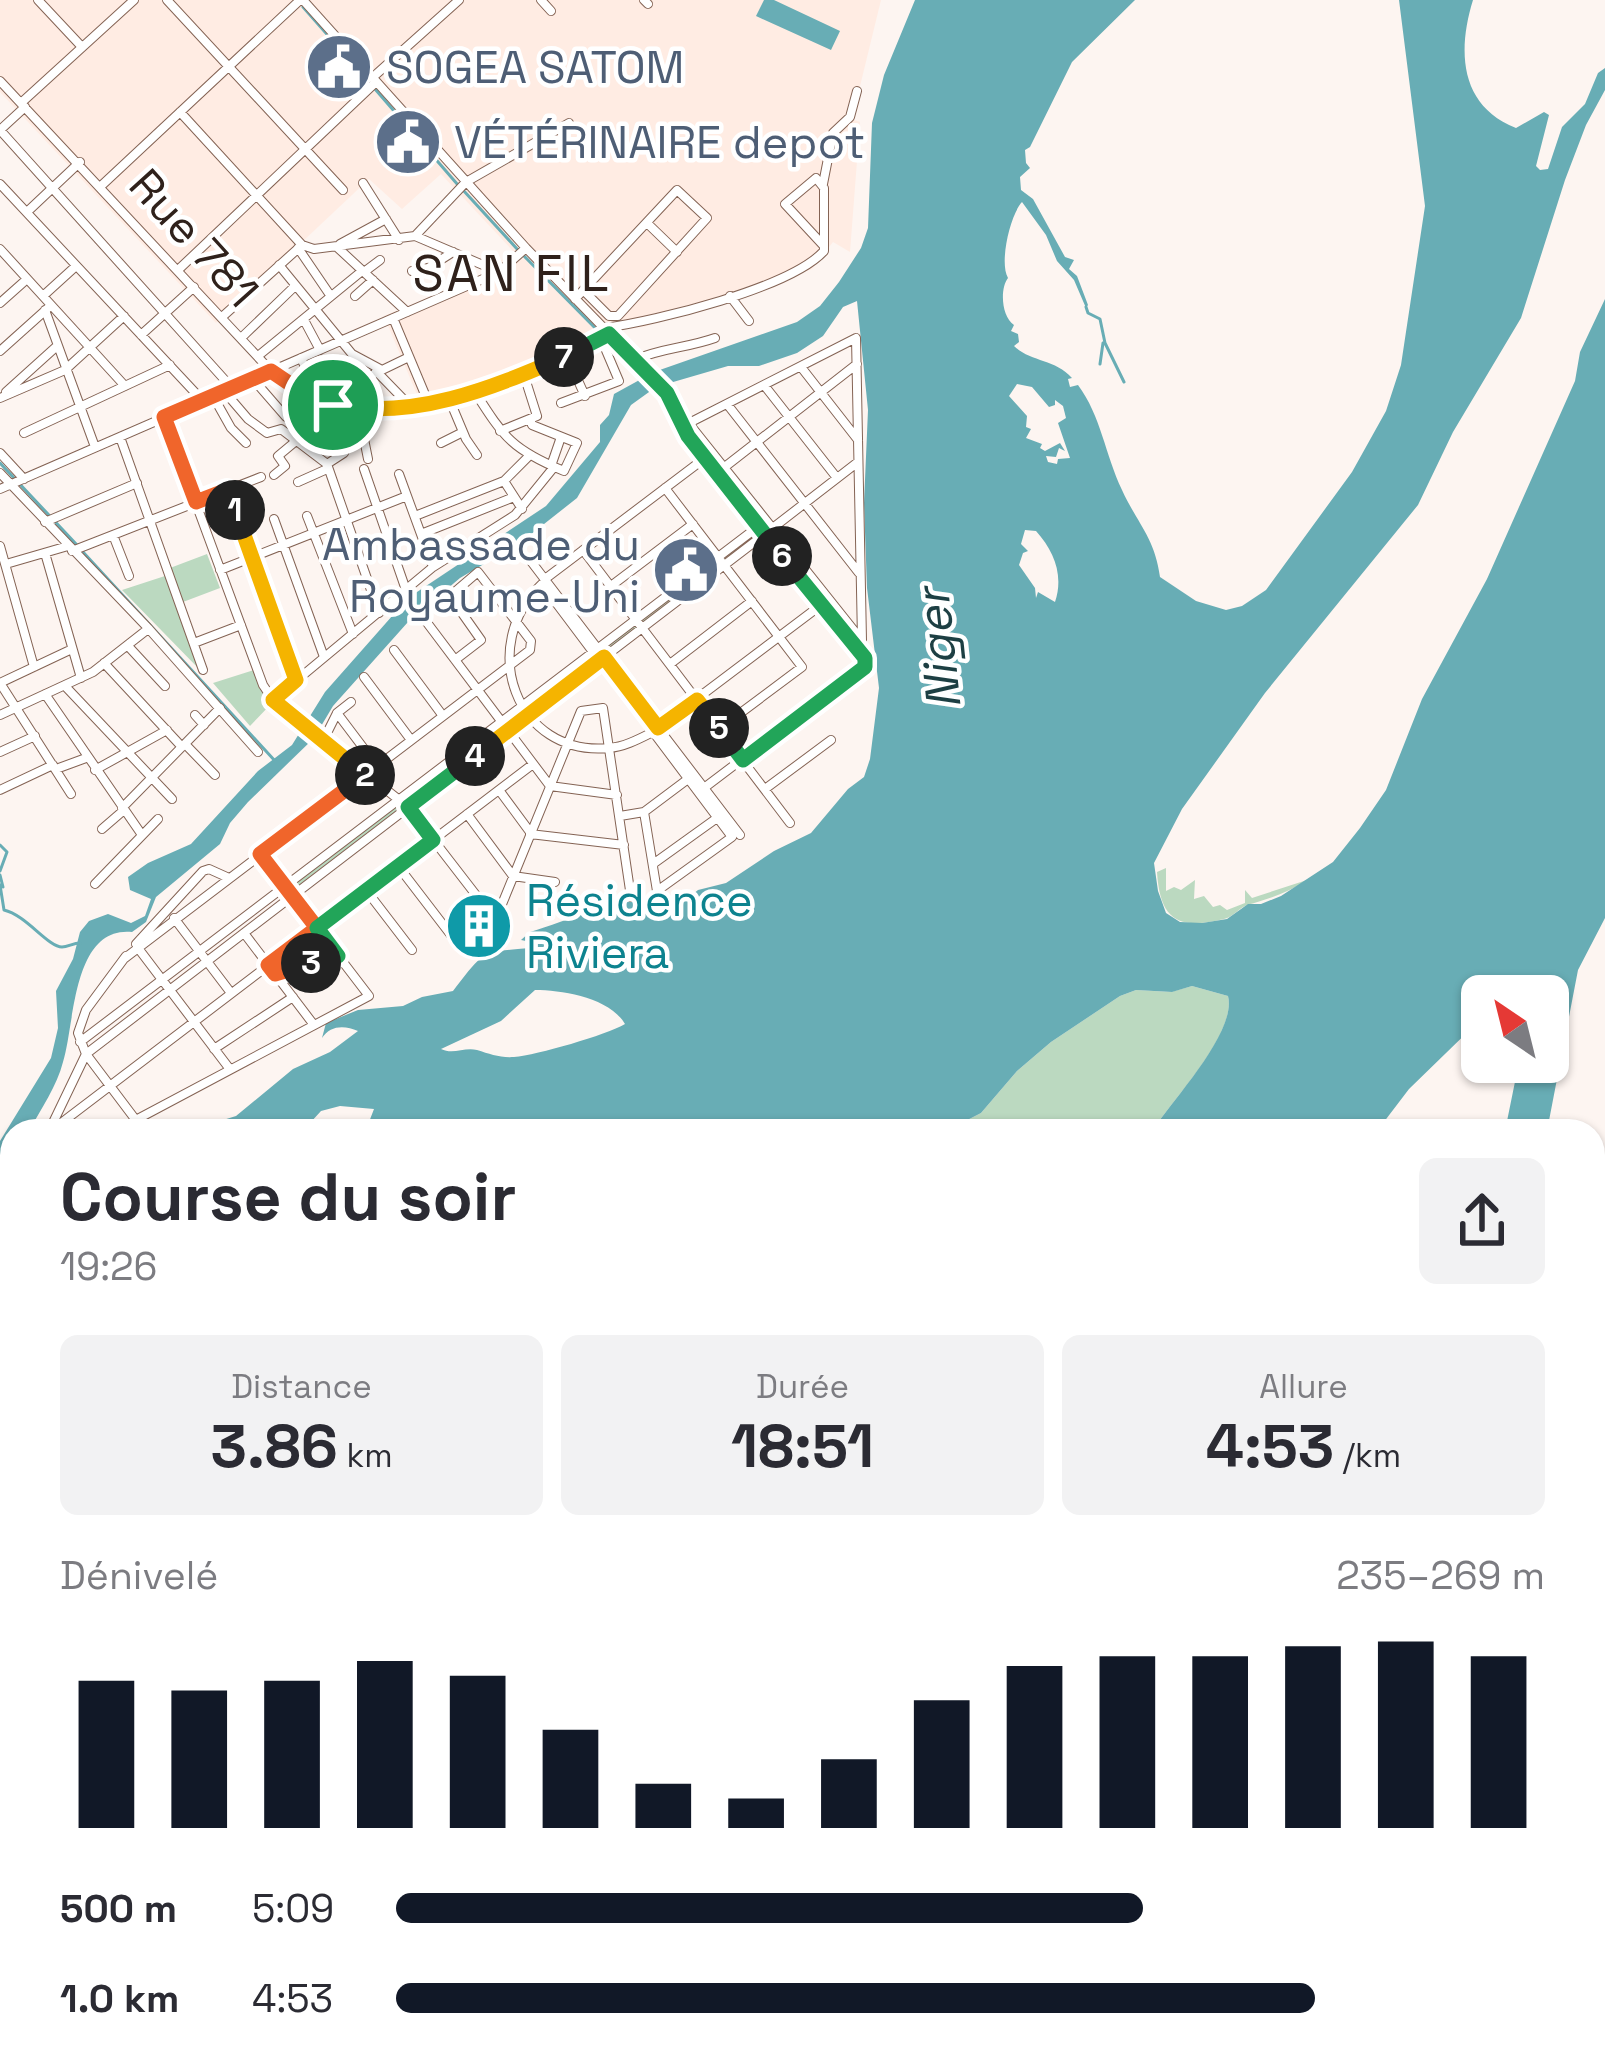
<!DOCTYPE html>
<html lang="fr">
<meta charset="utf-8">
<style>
body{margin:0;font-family:"Space Grotesk",sans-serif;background:#f2f2f3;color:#2b2b33;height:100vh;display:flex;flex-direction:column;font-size:45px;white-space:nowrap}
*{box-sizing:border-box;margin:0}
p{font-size:39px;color:#7c7c81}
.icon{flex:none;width:66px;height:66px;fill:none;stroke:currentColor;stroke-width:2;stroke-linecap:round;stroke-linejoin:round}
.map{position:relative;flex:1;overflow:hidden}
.panel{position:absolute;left:0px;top:1119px;width:1605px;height:951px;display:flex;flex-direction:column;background:#fff;border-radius:36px 36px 0 0;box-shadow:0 3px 9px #0004}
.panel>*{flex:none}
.needle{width:78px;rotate:325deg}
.controls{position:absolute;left:1461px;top:975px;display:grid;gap:24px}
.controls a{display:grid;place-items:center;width:108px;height:108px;border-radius:18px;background:#fff;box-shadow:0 3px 9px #0004;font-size:60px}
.pin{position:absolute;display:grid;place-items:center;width:102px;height:102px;color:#fff;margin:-51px;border:6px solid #fff;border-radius:50%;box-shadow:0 3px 12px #0007}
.km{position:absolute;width:60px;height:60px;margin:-30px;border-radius:50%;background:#222;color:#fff;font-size:33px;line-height:60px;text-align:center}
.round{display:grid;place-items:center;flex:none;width:126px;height:126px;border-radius:18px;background:#f2f2f3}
.headline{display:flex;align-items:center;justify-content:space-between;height:204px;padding:0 60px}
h1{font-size:66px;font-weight:700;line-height:90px}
.metrics{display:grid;grid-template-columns:repeat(3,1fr);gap:18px;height:204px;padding:12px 60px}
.metrics div{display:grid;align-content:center;border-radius:18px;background:#f2f2f3;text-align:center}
.metrics b{font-size:60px;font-weight:700}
.metrics small{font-size:33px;font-weight:400}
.metrics p{font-size:33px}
.chart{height:336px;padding:24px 60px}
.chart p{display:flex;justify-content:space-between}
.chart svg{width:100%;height:216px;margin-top:12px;stroke:#111827;stroke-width:6}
ul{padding:0 60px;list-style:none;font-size:39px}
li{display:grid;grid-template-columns:192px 144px 1fr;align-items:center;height:90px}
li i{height:30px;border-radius:15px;background:#111827}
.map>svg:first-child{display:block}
.built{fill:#ffece3}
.green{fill:#bbd9c0}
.water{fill:#68adb5;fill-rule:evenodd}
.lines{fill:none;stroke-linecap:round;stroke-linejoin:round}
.stream{stroke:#68adb5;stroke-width:3}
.river{stroke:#68adb5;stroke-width:8}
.minor-casing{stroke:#846354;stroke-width:10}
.major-casing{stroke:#a14e5f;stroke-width:14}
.minor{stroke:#fff;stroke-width:8}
.major{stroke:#eca4b5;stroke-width:10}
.split-1-casing{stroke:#fff;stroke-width:24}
.split-2-casing{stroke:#fff;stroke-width:24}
.split-3-casing{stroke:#fff;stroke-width:24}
.split-4-casing{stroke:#fff;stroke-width:24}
.split-5-casing{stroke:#fff;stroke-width:24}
.split-6-casing{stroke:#fff;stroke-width:24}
.split-7-casing{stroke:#fff;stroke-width:24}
.split-8-casing{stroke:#fff;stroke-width:24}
.split-1{stroke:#f0652b;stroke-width:15}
.split-2{stroke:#f5b400;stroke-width:15}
.split-3{stroke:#f0652b;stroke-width:15}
.split-4{stroke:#22a559;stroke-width:15}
.split-5{stroke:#f5b400;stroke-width:15}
.split-6{stroke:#22a559;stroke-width:15}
.split-7{stroke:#22a559;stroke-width:15}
.split-8{stroke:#f5b400;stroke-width:15}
.labels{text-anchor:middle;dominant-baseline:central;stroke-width:9;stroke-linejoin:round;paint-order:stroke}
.service-label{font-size:45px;fill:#4e5e75;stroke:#fff;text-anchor:start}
.street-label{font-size:45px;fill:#2f211b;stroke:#fff}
.culture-label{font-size:45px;fill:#0d838f;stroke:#fff;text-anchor:start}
.water-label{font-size:48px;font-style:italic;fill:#1d3f43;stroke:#fff}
.quarter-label{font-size:51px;letter-spacing:3px;fill:#2f211b;stroke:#fff}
</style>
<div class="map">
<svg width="1605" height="2069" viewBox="0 0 1605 2069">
<rect width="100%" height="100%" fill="#fdf5f1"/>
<path class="built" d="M0,0h881l-29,119 8,3 -10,130 -17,-10 -21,27 -168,58 -18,1 -200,88 -42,-100 101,-41 27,-25 -71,-76 -39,35 -33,-30 -153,144 -216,-231z"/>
<path class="green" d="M758,531l2,2 -470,359 -4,-4z
M207,554l13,34 -37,14 -13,-34z
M168,575l33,96 -79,-81z
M254,670l19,32 -23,24 -37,-43z
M1166,868v23l8,-4 7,3 14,-10 -1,19 10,-3 9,11 7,-2 7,5 18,-7v-13l7,8 55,-18c-20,13 -38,19 -60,25 -8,3 -14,12 -23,14 -45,11 -64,2 -67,-47z
M1192,986l36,10c9,37 -55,103 -76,135h-206l35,-18 36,-42 34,-29 69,-46 16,-6 35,2z
M12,1799v100l-12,19v-115z"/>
<path class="water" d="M764,0h10l66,31 -9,19 -75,-34z
M915,0h220l-63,62 -42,85 -5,3 1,13 4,5 -10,9 1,13 12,9 32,58 9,3 -5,9 8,7 11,29 -2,3 -12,-28 -17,-19 -11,-26 -24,-33c-12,13 -23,61 -14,76 -8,10 -7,38 6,47l-3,6 7,3 1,8 -5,4c16,16 41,13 58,32l-4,1 2,8 8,-2c23,31 27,69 44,105 15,33 33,48 38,87l36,24 30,9 16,-4 24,-16 86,-118 34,-61 15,-46 24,-159 -26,-206h74c-16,52 -13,106 43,128l28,-16 5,3 -13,51 4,4 8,-1 14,-42 23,-23 13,-31 7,-5v22l-19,35 -21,55 -44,138 -68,114 -35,73 -153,188 -83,116 -28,54 4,28 8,22 14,9 22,1 25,-4 21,-15h13l20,-8 52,-34 27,-34 26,-38 36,-91 65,-120 88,-198 5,-29 25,-53v619l-27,52 -31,161h-42l14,-69h29v-66h-20l-5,-8 -17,8h-24v22l-73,71 -32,42h-225c21,-32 85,-99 76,-135l-36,-10 -20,6 -36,-2 -16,6 -69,46 -34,29 -36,42 -35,18h-614l37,-9 5,-13 -34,-3 -19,5 -11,12 4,7 8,1h-134l48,-15 57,-47 37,-17 28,-21c-13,-6 -28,-6 -36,7l4,-15 32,-13 45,-4 19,-9 31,-6c31,-40 27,-39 77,-43l1,-6 -10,-2 9,-8c48,-14 102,-43 152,-29l16,-13 28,-7 48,-32 37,-18 37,-44 16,-12 6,-18 9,-71 -12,-100 -3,-85 4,-93 -11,-109 -14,6 -20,29 -26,17 -38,13h-31l-72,21 -25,18 -54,93 -57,45 -60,35 -52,44 -75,84 -19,32 -66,64 -18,21 -10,21 -64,53 -10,25 -14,10c-60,-6 -57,92 -69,130 -6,24 -22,47 -34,69h-17v32l-12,17v-39l51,-83 7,-30 -2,-37 17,-32 7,-27 9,-11 19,-7 23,9 14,-7 6,-17 -21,-9 -2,-13 20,-14 43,-19 67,-73 34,-26 33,-53 83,-94 138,-92 54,-64v-17l9,-10 5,-21 40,-22 143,-50 23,-16 19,-24 22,-34 7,-20 4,-105 12,-48zM1017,384l15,3 17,20 6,-2v-5l8,6 3,12 -8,5 12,35 -12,1 -1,5 -9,-2 -2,-6 10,1 3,-9 6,3 -5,-8 -15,8 -5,-3 2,-4 -16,-6 5,-9 -5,-2 1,-11 -18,-20zM1025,530l11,1c18,20 28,44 19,71l-17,-10 -2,6 -1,-10 -16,-23 4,-12 5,-2 -7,-7zM535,990c28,0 75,8 90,34 -19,11 -88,31 -111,33 -14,1 -24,-3 -37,-7 -13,-3 -24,5 -36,-1l60,-28z
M12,1250v549l-12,4v-542z"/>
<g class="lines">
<path class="stream" d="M303,7l66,75
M375,89l83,96
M463,190l55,60
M524,256l78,79
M1086,307l2,6 12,6 5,24 19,39
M607,341l26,26 7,14
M1100,364l3,-21
M0,463l77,82
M83,552l193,210
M0,845l7,7 -7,19
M0,875l3,12
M0,885l4,25c22,5 44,37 58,37 6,0 11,-4 18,-4
M1593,1652l12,6"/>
<path class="river" d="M1278,2058l7,11"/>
<g class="minor-casing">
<path id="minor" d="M38,0l44,47
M167,0l176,190
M303,0l223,248 141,145 21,43 177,222v8l-161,122
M541,0l10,11
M644,0l4,4
M372,78l87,-78
M0,81l271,290 31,21 31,13 25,4 45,-1 47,-7 74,-26 85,-40
M21,103l113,-103
M180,112l122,133 12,4 101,-13 82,35
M0,130l232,258
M0,130l25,-23
M363,183l36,57
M0,184l202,216
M823,184l10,-51 17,-16 7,-26
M101,186l199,-186
M27,212l53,-50
M648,224l29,28
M415,236l51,-54 103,-59
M340,244l46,-25
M298,248l32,47
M338,248l69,64
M0,249l125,137
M279,265l73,89 28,15
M178,270l198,-188
M412,271l16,-3 25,-16
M364,272l16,-12
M43,296l33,-30
M355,296l18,-16
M730,296l19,25
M575,299l102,-109 30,28 -89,98h-9l-25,-25
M0,303l27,-24
M45,310l50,137
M222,317l80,-72
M393,318l36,86
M304,320l16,30
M605,328c51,-7 185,-40 219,-77v-63l-8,-10 -31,26 38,41
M141,335l53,-48
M241,338l53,-51
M0,351l48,-43
M258,356l104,-85
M567,356l18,40
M301,358l19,42 89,-43
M634,360c27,-12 53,-12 81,-22
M801,367l57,73
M376,371l35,36
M253,379l33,38 21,-9 37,45 -17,11
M314,381l41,-18
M764,385l73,93
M224,391l24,28 19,14 14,-4 46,35
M6,392l51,-46
M475,392c29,46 38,58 89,79l13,-28 -45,-18 -2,-6
M213,396l18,32 15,15
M0,398l65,-28 59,-54
M450,401l16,38 11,16
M561,403l58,-22 -17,-40
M727,404l132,169
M358,409l10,50
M679,411l181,227
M164,417l99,268 10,15 135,107 85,110 5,-3 83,-203 22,-3 28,189
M691,422l165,-84 6,302
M500,431l37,-15 -13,-41
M24,433l146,-68
M120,437l83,233
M441,443l22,-11
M0,453l24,26
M327,464l52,149
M551,466l10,-29
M726,466l131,-102
M364,469l42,121
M0,473l148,155 110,124
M399,474l34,93
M274,475l11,-9 -7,-10 18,-15
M504,481l18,28
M298,482l29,-13
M665,488l137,179 -83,62
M0,489l499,-217 27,-24
M227,490l69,190
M307,516l46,118
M415,516l89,-35 24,-24
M274,519l50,138
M45,522l92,-39
M774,527l84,-65
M421,534l93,-37
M113,535l16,41
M0,546l34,121
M583,550l207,273
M72,551l189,-74
M45,553l36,125
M530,560l210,275
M6,564l62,-18
M220,570l187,-74
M545,579l160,-121
M611,586l82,-62
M425,620l125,166 67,9
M194,643l47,-18
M128,646l37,40
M394,650l49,66
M104,663l78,84
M670,664l82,-63
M364,677l47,63
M0,683l71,111
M0,683l72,-34
M65,686l107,113
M45,694l97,141
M273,700l160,-133 82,-52 39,-48
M337,713l40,53
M0,715l93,-43 55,-43
M195,715l9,10
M658,728l163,-123
M324,739l13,-26 14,-11
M185,744l30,31
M0,752l35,-16
M56,769l30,-11
M95,770l72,-40
M765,789l66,-49
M0,790l53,-25
M499,790l31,42
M122,808l98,-100
M644,812l13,79 75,-54 -190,-253c-65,61 -27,173 67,164 15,-1 30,-9 44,-16
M467,814l46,62 42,6
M620,816l24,-4 44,-33
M102,829l22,-19
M530,834l94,11
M653,864l64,-46
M398,866l56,73
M95,884l63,-65
M366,890l46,60
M174,918l57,75
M244,933l70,92
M136,944l67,-73 6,-2 20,9
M138,948l91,120
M126,956l-40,54 -8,23 8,21 49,65
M125,958l405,-308 1,-9 -53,-69 -28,24 31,44 -26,20
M275,974l63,-18
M80,1042l679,-516
M214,1049l79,-52
M52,1130l481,-366
M49,1131l37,-77 679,-520
M115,1131l254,-135 -108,-141
M1593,1268l12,8
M1593,1303l12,-19
M1593,1365l12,-20
M1593,1375l12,7
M1593,1424l12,10
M1593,1539l12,-19
M1593,1572l12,6
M1593,1604l12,-22
M1593,1622l12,5
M1593,1644l12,5
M1593,1689l12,-23
M1593,1726l12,8
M1593,1763l12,-21
M1593,1777l12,8
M1593,1839l11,-16
M12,1907l-7,9 7,9
M1593,1911l12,-17
M1593,1946l12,23
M0,1966l12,5
M1593,2019l12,-7
M0,2043l12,6
M30,2058l23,11
M198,2058l24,11
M286,2058l22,11
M575,2058l2,11
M1009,2058l3,11
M1163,2058l7,11
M1528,2058l3,11
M1584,2058l6,11
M420,2069l3,-11
M587,2069l72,-11
M750,2069l4,-11
M925,2069l18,-11
M1058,2069l14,-11
M1187,2069l14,-11
M1322,2069l7,-11
M1361,2069l7,-11
M1437,2069l7,-11"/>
</g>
<g class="major-casing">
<path id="major" d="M0,2064l11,5"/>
</g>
<use href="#minor" class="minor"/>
<use href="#major" class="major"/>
</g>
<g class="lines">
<g class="split-1-casing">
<path id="split-1" d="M235,510l-8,-20 -31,12 -32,-85 107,-46 31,21 31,13"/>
</g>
<g class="split-2-casing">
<path id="split-2" d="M235,510l61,170 -23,20 92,75"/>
</g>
<g class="split-3-casing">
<path id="split-3" d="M311,963l-36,11 -7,-9 49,-37 -57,-74 105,-79"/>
</g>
<g class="split-4-casing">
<path id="split-4" d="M311,963l27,-7 -21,-28 116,-88 -25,-33 67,-51"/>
</g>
<g class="split-5-casing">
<path id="split-5" d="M475,756l129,-99 54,71 39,-28 22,28"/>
</g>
<g class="split-6-casing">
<path id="split-6" d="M719,728l24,32 122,-93v-9l-83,-102"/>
</g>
<g class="split-7-casing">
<path id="split-7" d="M564,357l45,-23 58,59 21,43 94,120"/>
</g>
<g class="split-8-casing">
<path id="split-8" d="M333,405c81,15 157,-16 231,-48"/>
</g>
<use href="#split-1" class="split-1"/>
<use href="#split-2" class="split-2"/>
<use href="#split-3" class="split-3"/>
<use href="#split-4" class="split-4"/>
<use href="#split-5" class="split-5"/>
<use href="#split-6" class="split-6"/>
<use href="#split-7" class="split-7"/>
<use href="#split-8" class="split-8"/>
</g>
<defs>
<g id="civic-disc" transform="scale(3.45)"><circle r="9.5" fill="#5c6f8a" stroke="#fff"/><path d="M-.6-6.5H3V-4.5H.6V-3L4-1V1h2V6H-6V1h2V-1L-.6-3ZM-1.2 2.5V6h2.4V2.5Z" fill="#fff"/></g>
<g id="building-disc" transform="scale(3.45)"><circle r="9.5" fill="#0f9aa8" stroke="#fff"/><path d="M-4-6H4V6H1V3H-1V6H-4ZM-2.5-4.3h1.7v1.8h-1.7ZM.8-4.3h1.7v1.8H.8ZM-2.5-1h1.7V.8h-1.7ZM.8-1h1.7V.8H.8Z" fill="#fff"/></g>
</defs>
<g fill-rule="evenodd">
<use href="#civic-disc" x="339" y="67"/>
<use href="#civic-disc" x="408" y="142"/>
<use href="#civic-disc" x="686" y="570"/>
<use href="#building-disc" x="479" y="926"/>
</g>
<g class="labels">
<g class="service-label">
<text x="386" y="67">SOGEA SATOM</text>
<text x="454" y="142">VÉTÉRINAIRE depot</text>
<text x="640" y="544" text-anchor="end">Ambassade du<tspan x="640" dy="52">Royaume-Uni</tspan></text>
</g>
<g class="street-label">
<text transform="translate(194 238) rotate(48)">Rue 781</text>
</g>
<g class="culture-label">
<text x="526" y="900">Résidence<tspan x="526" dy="52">Riviera</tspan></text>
</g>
<g class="water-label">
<text transform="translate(938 649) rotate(-96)">Niger</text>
</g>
<g class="quarter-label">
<text x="512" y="273">SAN FIL</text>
</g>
</g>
</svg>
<div class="controls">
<a><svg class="needle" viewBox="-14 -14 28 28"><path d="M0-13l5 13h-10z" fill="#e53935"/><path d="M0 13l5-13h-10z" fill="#7c7c81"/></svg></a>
</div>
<div class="pin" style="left:333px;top:405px;background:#1e9e55"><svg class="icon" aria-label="arrive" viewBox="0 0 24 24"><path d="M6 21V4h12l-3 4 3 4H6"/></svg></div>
<b class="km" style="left:235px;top:510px">1</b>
<b class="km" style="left:365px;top:775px">2</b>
<b class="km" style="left:311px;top:963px">3</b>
<b class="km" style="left:475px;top:756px">4</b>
<b class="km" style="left:719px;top:728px">5</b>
<b class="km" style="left:782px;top:556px">6</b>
<b class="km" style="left:564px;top:357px">7</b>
<section class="panel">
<div class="headline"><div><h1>Course du soir</h1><p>19:26</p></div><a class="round"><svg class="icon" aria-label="share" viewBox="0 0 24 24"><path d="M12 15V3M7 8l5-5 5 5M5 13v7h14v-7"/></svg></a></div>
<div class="metrics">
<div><p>Distance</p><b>3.86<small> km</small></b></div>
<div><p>Durée</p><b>18:51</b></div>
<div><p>Allure</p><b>4:53<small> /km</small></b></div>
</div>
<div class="chart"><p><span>Dénivelé</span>235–269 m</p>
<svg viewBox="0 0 160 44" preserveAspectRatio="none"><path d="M5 44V14M15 44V16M25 44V14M35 44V10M45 44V13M55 44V24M65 44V35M75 44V38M85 44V30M95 44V18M105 44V11M115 44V9M125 44V9M135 44V7M145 44V6M155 44V9"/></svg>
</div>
<ul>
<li><b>500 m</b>5:09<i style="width:65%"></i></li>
<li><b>1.0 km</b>4:53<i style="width:80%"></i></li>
</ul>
</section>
</div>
